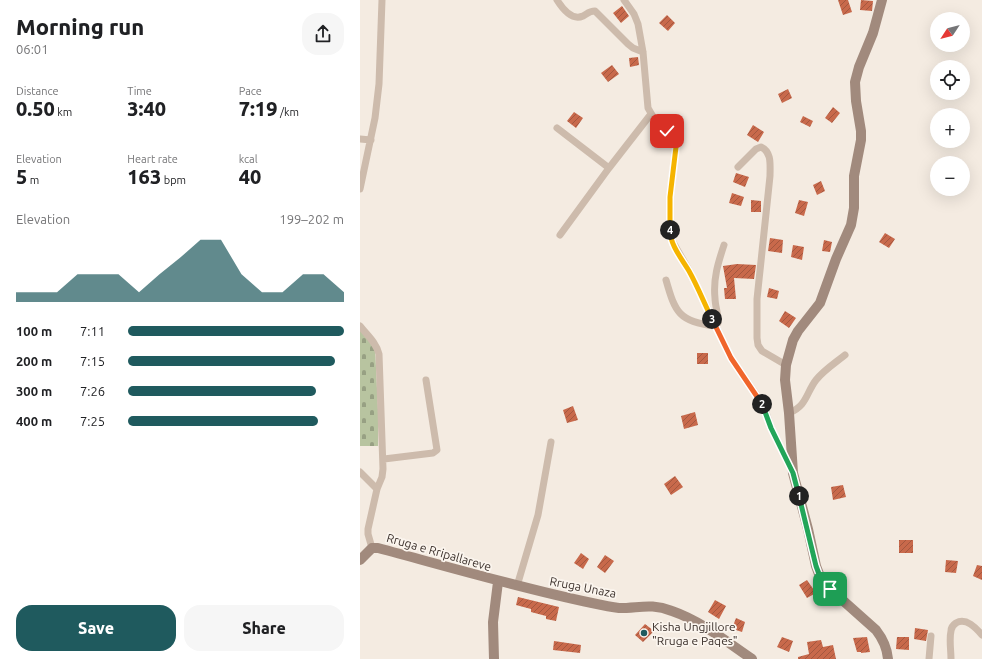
<!DOCTYPE html>
<meta charset="utf-8">
<style>
body{margin:0;font-family:Ubuntu,sans-serif;background:#f6f6f6;color:#202124;height:100vh;display:flex;flex-direction:column;font-size:15px;white-space:nowrap}
*{box-sizing:border-box;margin:0}
p{font-size:13px;color:#757577}
.icon{flex:none;width:22px;height:22px;fill:none;stroke:currentColor;stroke-width:2;stroke-linecap:round;stroke-linejoin:round}
.map{position:relative;flex:1;overflow:hidden}
.side{display:flex;flex-direction:column;background:#fff;width:360px}
.side>*{flex:none}
.needle{width:26px;rotate:234deg}
.fabs{position:absolute;left:570px;top:12px;display:grid;gap:8px}
.fabs a{display:grid;place-items:center;width:40px;height:40px;border-radius:50%;background:#fff;box-shadow:0 4px 16px #0002;font-size:20px}
.pin{position:absolute;display:grid;place-items:center;width:34px;height:34px;color:#fff;margin:-17px;border-radius:8px;box-shadow:0 2px 6px #0006}
.km{position:absolute;width:20px;height:20px;margin:-10px;border-radius:50%;background:#222;color:#fff;font-size:11px;line-height:20px;text-align:center}
.round{display:grid;place-items:center;flex:none;width:42px;height:42px;border-radius:16px;background:#f6f6f6}
.head{display:flex;align-items:center;justify-content:space-between;height:68px;padding:0 16px}
h1{font-size:22px;font-weight:800;line-height:30px}
.figures{display:grid;grid-template-columns:repeat(3,1fr);gap:6px;height:68px;padding:4px 16px}
.figures div{display:grid;align-content:center}
.figures b{font-size:20px;font-weight:800}
.figures small{font-size:11px;font-weight:400}
.figures p{font-size:11px}
.chart{height:112px;padding:8px 16px}
.chart p{display:flex;justify-content:space-between}
.chart svg{width:100%;height:72px;margin-top:4px;fill:#1f5a5e;opacity:.7}
.cta{display:flex;gap:8px;margin-top:auto;padding:8px 16px}
.cta a{flex:1;height:46px;border-radius:16px;background:#1f5a5e;color:#fff;font-size:16px;font-weight:800;line-height:46px;text-align:center}
.cta a+a{background:#f6f6f6;color:#202124}
ul{padding:0 16px;list-style:none;font-size:13px}
li{display:grid;grid-template-columns:64px 48px 1fr;align-items:center;height:30px}
li i{height:10px;border-radius:5px;background:#1f5a5e}
main{display:flex;flex:1;min-height:0}
.map>svg:first-child{display:block}
.cemetery{fill:url(#cemetery-stones)}
.building{fill:url(#building-hatch)}
.lines{fill:none;stroke-linecap:round;stroke-linejoin:round}
.street{stroke:#cdbbac;stroke-width:7}
.secondary{stroke:#a18a7d;stroke-width:10}
.split-1-casing{stroke:#fff;stroke-width:8}
.split-2-casing{stroke:#fff;stroke-width:8}
.split-3-casing{stroke:#fff;stroke-width:8}
.split-4-casing{stroke:#fff;stroke-width:8}
.split-5-casing{stroke:#fff;stroke-width:8}
.split-1{stroke:#22a559;stroke-width:5}
.split-2{stroke:#22a559;stroke-width:5}
.split-3{stroke:#f0652b;stroke-width:5}
.split-4{stroke:#f5b400;stroke-width:5}
.split-5{stroke:#f5b400;stroke-width:5}
.poi-dot{fill:#1f5a5e;stroke:#fbf5ee;stroke-width:1.5}
.labels{text-anchor:middle;dominant-baseline:central;stroke-width:3.5;stroke-linejoin:round;paint-order:stroke}
.street-label{font-size:12px;fill:#3b302b;stroke:#fbf5ee}
.poi-label{font-size:12px;fill:#3b302b;stroke:#fbf5ee;text-anchor:start}
</style>
<main>
<section class="side">
<div class="head"><div><h1>Morning run</h1><p>06:01</p></div><a class="round"><svg class="icon" aria-label="share" viewBox="0 0 24 24"><path d="M12 15V3M7 8l5-5 5 5M5 13v7h14v-7"/></svg></a></div>
<div class="figures">
<div><p>Distance</p><b>0.50<small> km</small></b></div>
<div><p>Time</p><b>3:40</b></div>
<div><p>Pace</p><b>7:19<small> /km</small></b></div>
</div>
<div class="figures">
<div><p>Elevation</p><b>5<small> m</small></b></div>
<div><p>Heart rate</p><b>163<small> bpm</small></b></div>
<div><p>kcal</p><b>40</b></div>
</div>
<div class="chart"><p><span>Elevation</span>199–202 m</p>
<svg viewBox="0 0 160 44" preserveAspectRatio="none"><path d="M0 44V38L10 38L20 38L30 27L40 27L50 27L60 38L70 27L80 17L90 6L100 6L110 27L120 38L130 38L140 27L150 27L160 38V44z"/></svg>
</div>
<ul>
<li><b>100 m</b>7:11<i style="width:100%"></i></li>
<li><b>200 m</b>7:15<i style="width:96%"></i></li>
<li><b>300 m</b>7:26<i style="width:87%"></i></li>
<li><b>400 m</b>7:25<i style="width:88%"></i></li>
</ul>
<div class="cta"><a>Save</a><a>Share</a></div>
</section>
<div class="map">
<svg width="622" height="659" viewBox="0 0 622 659">
<defs>
<pattern id="cemetery-stones" width="16" height="16" patternUnits="userSpaceOnUse"><rect width="16" height="16" fill="#b8c4a0"/><path d="M2 7V4a2 2 0 0 1 4 0v3zM10 15v-3a2 2 0 0 1 4 0v3z" fill="#97a083"/></pattern>
<pattern id="building-hatch" width="6" height="6" patternUnits="userSpaceOnUse"><rect width="6" height="6" fill="#c8694b"/><path d="M-1 1l2-2M0 6l6-6M5 7l2-2" fill="none" stroke="#a4573f"/></pattern>
</defs>
<rect width="100%" height="100%" fill="#f4ebe1"/>
<path class="cemetery" d="M0,329l15,18 3,62v37h-18z"/>
<path class="building" d="M478,0h10l4,12 -9,3z
M501,0l12,1 -1,10 -12,-1z
M262,6l7,10 -8,7 -8,-10z
M307,15l8,8 -7,8 -9,-8z
M278,57l1,8 -9,2 -1,-9z
M252,65l7,9 -11,8 -7,-9z
M428,89l4,9 -10,5 -4,-9z
M473,107l7,6 -8,10 -7,-5z
M214,112l9,6 -7,10 -9,-7z
M443,116l10,5 -3,6 -10,-5z
M393,125l11,7 -6,10 -11,-7z
M376,173l13,4 -4,10 -12,-5z
M461,181l4,10 -8,4 -4,-10z
M372,193l12,4 -3,9 -12,-3z
M391,200l10,1v11h-10z
M439,200l9,2 -4,14 -9,-3z
M525,233l10,6 -6,9 -10,-6z
M410,238l13,2 -1,13 -14,-2z
M464,240l8,2 -2,10 -8,-1z
M433,245l11,2 -2,13 -11,-3z
M377,264l19,1 -2,14 -20,-1 2,21h-11l-1,-11h3l-4,-22z
M409,288l10,3 -2,8 -10,-2z
M425,311l11,7 -7,10 -10,-7z
M337,353h11v11h-11z
M213,406l5,14 -11,3 -4,-13z
M335,412l3,13 -14,4 -3,-13z
M315,476l8,11 -12,8 -7,-11z
M483,485l3,12 -13,3 -2,-13z
M539,540h14v13h-14z
M221,553l8,6 -6,10 -9,-6z
M245,555l9,6 -9,12 -8,-6z
M586,560l12,1 -2,12 -11,-1z
M617,565l5,1v14l-9,-4z
M447,580l9,13 -9,5 -8,-13z
M158,597l41,10 -3,14 -10,-2v-3l-15,-4v-3l-15,-4z
M355,600l11,6 -7,13 -11,-7z
M376,618l9,4 -3,10 -6,-2 1,-3 -4,-1z
M285,624l9,7 -11,11 -8,-7z
M555,628l13,2 -2,11 -12,-2z
M422,637l11,4 -4,11 -12,-5z
M507,637l3,15 -9,1v-1h-4l-4,-14z
M537,637h12v13l-13,-1z
M461,640l2,7 10,-2 3,14h-38v-2l11,-3 -2,-12z
M194,641l27,4 -1,8 -27,-3z"/>
<g class="lines">
<path class="street" d="M197,0c5,8 15,21 26,16 4,-2 6,-5 12,-5l33,33 5,4 10,4
M264,0l10,14 4,10 5,28 5,56 7,12 17,16 4,11 -6,50v40l20,35 41,86 27,39 7,12 6,19 20,41
M197,128l52,40
M0,139l11,1
M378,167l18,-18 5,-2c11,5 9,18 9,29l-13,123v39l1,7 4,6 24,14
M0,189l15,-71 4,-34 3,-84
M200,235l49,-67 42,-54
M306,280c9,32 13,42 49,46l3,-3c1,-8 -3,-16 -3,-25 -2,-19 3,-35 9,-53
M0,326c7,9 16,16 19,28l4,115 -1,8 -5,12 -9,40v5l4,14
M429,413c18,-7 17,-20 27,-33 8,-10 19,-17 29,-25
M24,459l49,-6 4,-3 -11,-70
M0,472l17,17
M157,586l21,-71 13,-73
M569,659l2,-23
M591,659c0,-9 -2,-20 0,-28 0,-4 2,-6 5,-8 10,-6 20,5 26,12"/>
<path class="secondary" d="M522,0l-9,33 -14,34 -4,15 1,19 5,30v9l-7,36v32l-3,17 -15,34 -16,44 -22,28 -5,9 -7,25 -1,15 4,33 4,60 15,56 8,37 3,8 11,15 46,41c7,9 11,17 12,29
M0,560l12,-12h6c71,19 142,40 214,55 9,2 18,4 27,5 21,0 32,-5 53,3 29,10 55,31 80,48
M134,659l-1,-37 5,-40"/>
</g>
<g class="lines">
<g class="split-1-casing">
<path id="split-1" d="M439,496l17,70 3,8 11,15"/>
</g>
<g class="split-2-casing">
<path id="split-2" d="M402,404l9,24 22,45 6,23"/>
</g>
<g class="split-3-casing">
<path id="split-3" d="M352,319l19,39 31,46"/>
</g>
<g class="split-4-casing">
<path id="split-4" d="M310,230c0,15 12,29 19,41 9,16 15,32 23,48"/>
</g>
<g class="split-5-casing">
<path id="split-5" d="M307,131l5,5 4,11 -6,50v33"/>
</g>
<use href="#split-1" class="split-1"/>
<use href="#split-2" class="split-2"/>
<use href="#split-3" class="split-3"/>
<use href="#split-4" class="split-4"/>
<use href="#split-5" class="split-5"/>
</g>
<circle class="poi-dot" cx="284" cy="633" r="4"/>
<g class="labels">
<g class="street-label">
<text transform="translate(79 552) rotate(16)">Rruga e Rripallareve</text>
<text transform="translate(223 587) rotate(11)">Rruga Unaza</text>
</g>
<g class="poi-label">
<text x="292" y="626">Kisha Ungjillore<tspan x="292" dy="14">"Rruga e Paqes"</tspan></text>
</g>
</g>
</svg>
<div class="fabs">
<a><svg class="needle" viewBox="-14 -14 28 28"><path d="M0-13l5 13h-10z" fill="#e53935"/><path d="M0 13l5-13h-10z" fill="#757577"/></svg></a>
<a><svg class="icon" aria-label="locate" viewBox="0 0 24 24"><circle cx="12" cy="12" r="6"/><path d="M12 2v4M12 18v4M2 12h4M18 12h4"/></svg></a>
<a>+</a>
<a>−</a>
</div>
<div class="pin" style="left:470px;top:589px;background:#1e9e55"><svg class="icon" aria-label="arrive" viewBox="0 0 24 24"><path d="M6 21V4h12l-3 4 3 4H6"/></svg></div>
<div class="pin" style="left:307px;top:131px;background:#d93025"><svg class="icon" aria-label="check" viewBox="0 0 24 24"><path d="M5 12l5 5 9-10"/></svg></div>
<b class="km" style="left:439px;top:496px">1</b>
<b class="km" style="left:402px;top:404px">2</b>
<b class="km" style="left:352px;top:319px">3</b>
<b class="km" style="left:310px;top:230px">4</b>
</div>
</main>
